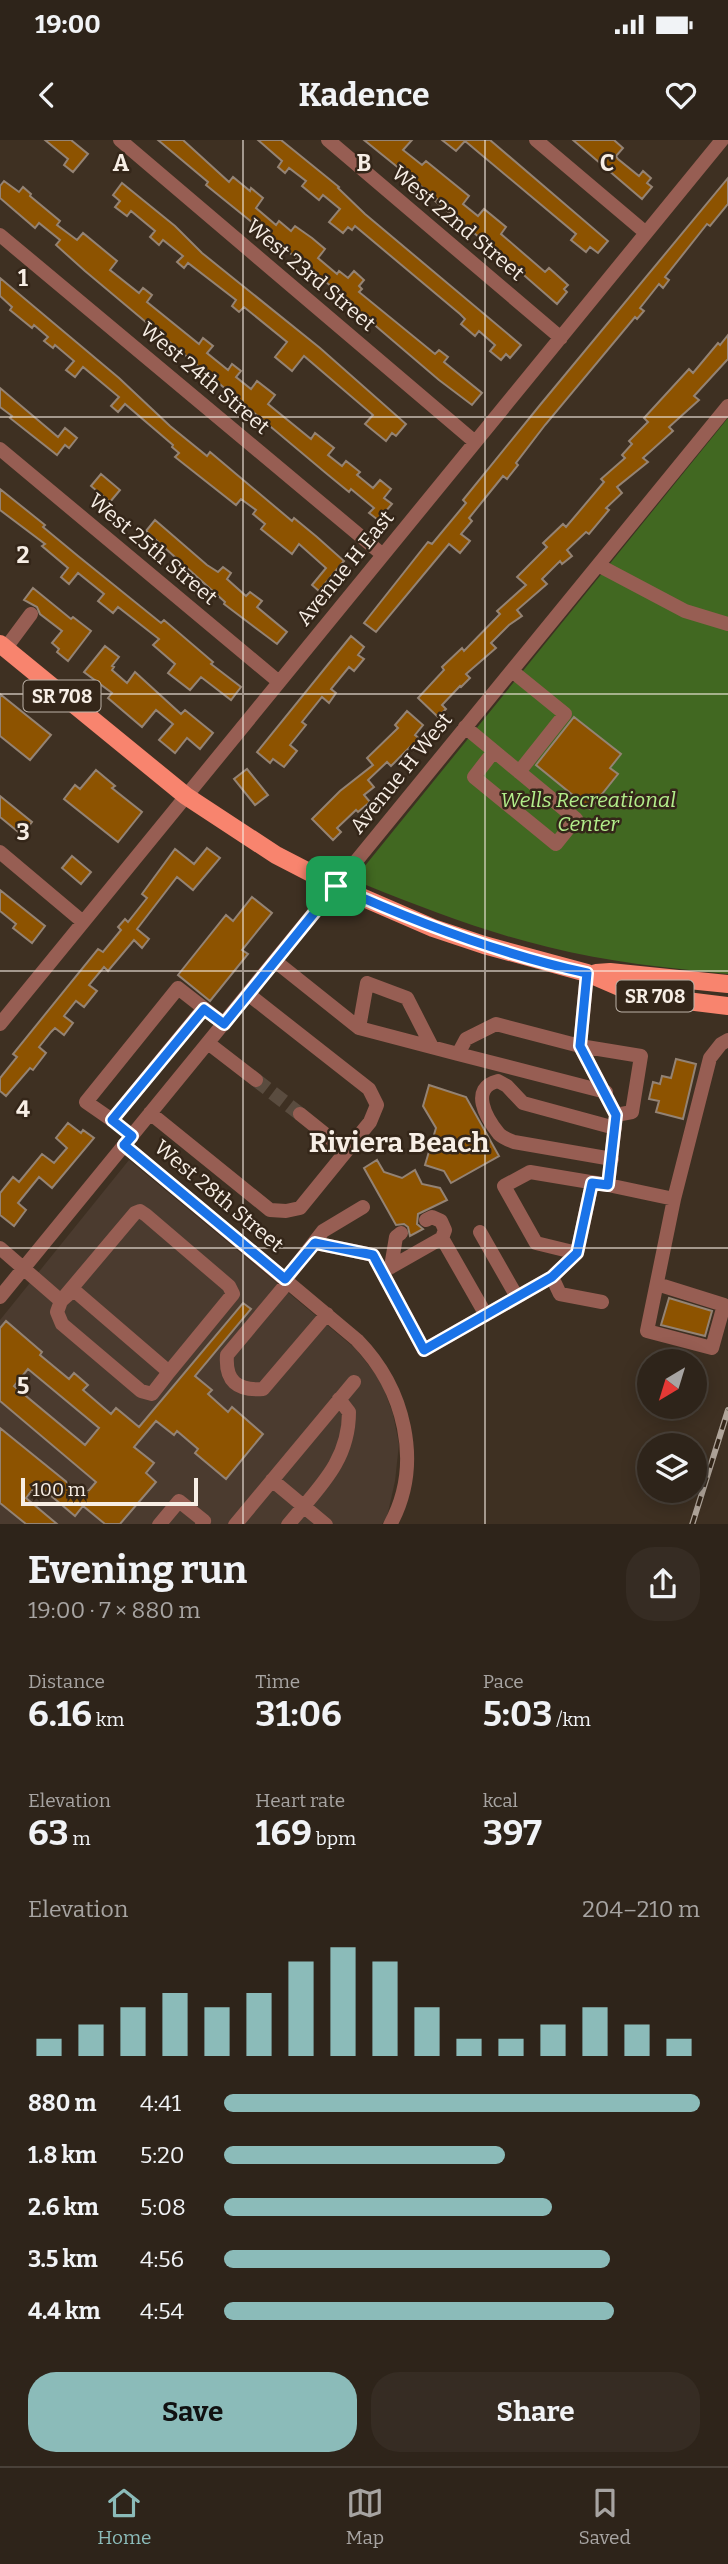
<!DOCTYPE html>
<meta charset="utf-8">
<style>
body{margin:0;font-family:Bitter,serif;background:#362c23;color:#f1f3f6;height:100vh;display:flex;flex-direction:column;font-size:26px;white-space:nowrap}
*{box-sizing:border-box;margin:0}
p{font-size:23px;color:#a7a4a2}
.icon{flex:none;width:38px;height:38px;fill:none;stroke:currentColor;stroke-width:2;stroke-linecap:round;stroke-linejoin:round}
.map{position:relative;height:1384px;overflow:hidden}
.details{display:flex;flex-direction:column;background:#2e241a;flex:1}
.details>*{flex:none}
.needle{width:46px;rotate:218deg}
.tools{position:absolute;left:637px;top:1209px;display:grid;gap:14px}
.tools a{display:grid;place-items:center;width:70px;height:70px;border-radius:50%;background:#2e241a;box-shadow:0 4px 18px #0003,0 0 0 2px #494139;font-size:35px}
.scale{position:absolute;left:21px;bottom:18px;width:177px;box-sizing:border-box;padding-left:7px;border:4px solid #f7eee5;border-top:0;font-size:19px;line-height:24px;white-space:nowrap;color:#f7eee5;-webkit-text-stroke:5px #342619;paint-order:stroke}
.pin{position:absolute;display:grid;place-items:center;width:60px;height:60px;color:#fff;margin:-30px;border-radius:14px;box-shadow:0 4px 10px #0006}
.round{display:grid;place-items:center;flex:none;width:74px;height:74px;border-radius:28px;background:#362c23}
.summary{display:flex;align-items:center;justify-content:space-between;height:119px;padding:0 28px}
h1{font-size:38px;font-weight:700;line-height:52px}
.metrics{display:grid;grid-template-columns:repeat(3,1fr);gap:10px;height:119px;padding:7px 28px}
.metrics div{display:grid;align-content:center}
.metrics b{font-size:35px;font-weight:700}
.metrics small{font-size:19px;font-weight:400}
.metrics p{font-size:19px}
.chart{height:196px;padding:14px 28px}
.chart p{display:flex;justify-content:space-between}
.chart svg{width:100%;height:126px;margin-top:7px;stroke:#8bbbb9;stroke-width:6}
.primary-button{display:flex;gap:14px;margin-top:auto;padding:14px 28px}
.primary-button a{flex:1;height:80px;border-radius:28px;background:#8bbbb9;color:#111;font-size:28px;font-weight:700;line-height:80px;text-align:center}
.primary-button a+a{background:#362c23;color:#f1f3f6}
ul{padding:0 28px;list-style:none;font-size:23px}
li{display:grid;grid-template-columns:112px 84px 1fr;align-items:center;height:52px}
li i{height:18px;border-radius:9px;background:#8bbbb9}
.status{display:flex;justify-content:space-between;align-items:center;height:49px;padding:0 35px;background:#2e241a;direction:ltr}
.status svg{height:19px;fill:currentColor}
header{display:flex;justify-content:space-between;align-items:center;height:91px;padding:0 28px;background:#2e241a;font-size:32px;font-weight:700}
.menu{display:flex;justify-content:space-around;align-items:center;height:98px;border-top:2px solid #494139;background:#2e241a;font-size:19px;color:#a7a4a2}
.menu a{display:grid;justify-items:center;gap:4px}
.menu .selected{color:#8bbbb9}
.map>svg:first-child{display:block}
.education{fill:#4b3b2f}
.green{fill:#416821}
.building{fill:#8d5300;stroke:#948374;stroke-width:2;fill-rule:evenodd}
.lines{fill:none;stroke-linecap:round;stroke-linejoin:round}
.minor-tunnel{stroke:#5a4c3f;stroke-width:14;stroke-dasharray:14 7;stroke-linecap:butt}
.minor{stroke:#975e53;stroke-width:14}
.major{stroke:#f8846e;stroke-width:18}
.rail-casing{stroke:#afa499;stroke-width:6}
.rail{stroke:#342619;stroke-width:3.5;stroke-dasharray:10;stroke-linecap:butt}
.route-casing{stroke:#fff;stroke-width:14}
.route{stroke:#1a73e8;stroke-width:9}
.grid{fill:none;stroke:#f7eee5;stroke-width:2;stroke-opacity:0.55}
.labels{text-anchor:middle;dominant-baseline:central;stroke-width:5;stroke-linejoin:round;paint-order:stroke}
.shield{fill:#342619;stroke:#bcb2a8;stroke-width:2}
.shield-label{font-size:19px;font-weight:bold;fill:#f7eee5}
.street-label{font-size:21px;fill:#f7eee5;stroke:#342619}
.park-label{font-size:21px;font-style:italic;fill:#b3ee8b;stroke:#342619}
.district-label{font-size:28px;font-weight:bold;fill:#f7eee5;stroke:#342619}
.grid-label{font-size:23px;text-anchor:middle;font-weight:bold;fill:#f7eee5;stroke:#342619;stroke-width:5;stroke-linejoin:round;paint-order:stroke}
</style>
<div class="status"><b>19:00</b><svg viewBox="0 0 49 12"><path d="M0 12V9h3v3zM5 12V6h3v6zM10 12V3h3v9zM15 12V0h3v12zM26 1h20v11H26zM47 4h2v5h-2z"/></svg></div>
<header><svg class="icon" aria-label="back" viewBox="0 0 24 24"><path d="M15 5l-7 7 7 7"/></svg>Kadence<svg class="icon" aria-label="heart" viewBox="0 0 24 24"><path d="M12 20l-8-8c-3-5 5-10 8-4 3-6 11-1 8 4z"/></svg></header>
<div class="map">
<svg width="728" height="1385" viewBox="0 0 728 1385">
<rect width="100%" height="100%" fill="#3e3022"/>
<path class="education" d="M129,1020l227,189 25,32 12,33 6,30 -4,37 -8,36 -5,7 -382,1v-205z"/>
<path class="green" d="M728,278v556c-61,-6 -120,-12 -180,-27 -63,-15 -122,-38 -182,-62l-2,-18z"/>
<path class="building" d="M45,0h26l17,14 -15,18 -9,-7 4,-6z
M158,0h25l46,42 4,-5 17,14 1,-3 12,10 -7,10 20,17 3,-4 12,10 4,-5 17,12 13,11 -7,9 19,16 2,-3 9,7 6,-7 10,9 -5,6 3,3 -3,3 76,62 4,-4 9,7 -4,5 38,31 -10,12 -33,-25 -82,-70 1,-2 -152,-123 2,-3z
M258,0h23l58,47 -1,1 27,26 156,131 -11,13 -4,-4 -5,6 -11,-9 5,-6 -16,-14 -4,5 -14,-12 4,-5 -5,-5 -105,-88 -3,4 -4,-3 -5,6 -14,-11 11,-13 -17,-14 -4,5 -17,-14 4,-5 -17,-13 -4,5 -7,-6 4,-6z
M364,0h48l-9,10 19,15 4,-4 43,35 -6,8 15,12 6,-7 22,18 -5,7 44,38 4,-4 19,17 -4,4 3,3 -10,12 -55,-48 -67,-55 2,-2z
M442,0h48l118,101 -10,12 -8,-6 -4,5 -15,-12 5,-6 -111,-93 -9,10z
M573,0h41l9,8 -7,8 2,3 21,17 4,-5 8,7 -4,5 5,4 -10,12z
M728,38v26l-18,22 -3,-2 -42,53 4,3 -6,8 -4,-4 -19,24 4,3 -7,8 -2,-2 -90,108 -29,38 2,2 -11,14 -4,-3 -34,42 3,3 -11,13 9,7 -10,12 -11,-9 -73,88 -12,-9 64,-81 4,2 34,-41 -3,-3 77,-95z
M4,41l15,11 4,-5 8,7 -1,2 30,25 -3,4 20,15 6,-7 34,28 -7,9 29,23 4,-5 9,7 -5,7 52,42 4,-6 10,8 -6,7 21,17 4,-6 9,7 -5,6 15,12 6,-8 18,14 -7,9 43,35 4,-6 19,15 -6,7 14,11 4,-5 14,11 -3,3 16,13 7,-8 11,9 -7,9 8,6 -14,16 -9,-7 5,-5 -23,-19 -2,3 -22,-18 -242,-203 -29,-26 4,-5 -21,-17 -4,5 -35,-30v-12z
M122,43l53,43 27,27 118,95 86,76 -10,12 -4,-3 -6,8 -21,-17 8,-9 -69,-59 -12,15 -17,-14 12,-15 -43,-35 -5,5 -7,-6 4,-6 -48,-37 -4,5 -7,-6 6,-6 -20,-16 -4,5 -9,-8 5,-6 -24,-20 -4,5 -12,-9 5,-6 -7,-6z
M0,138l119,100 51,48 37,30 3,-4 82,69 2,-3 23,19 27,24 -25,30 -7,-6 14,-17 -27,-24 -7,10 -31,-25 4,-5 -12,-10 3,-4 -15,-11 -5,6 -61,-48 4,-4 -7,-6 1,-2 -48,-41 -7,8 -7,-6 8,-9 -36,-30 -8,10 -9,-7 8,-9 -19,-16 -2,3 -9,-7 4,-4 -14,-12 -2,3 -22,-18 2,-3 -12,-11z
M728,195v24l-34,37 5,4 -30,27 4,4 -30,27 5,4 -31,25 5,6 -16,15 3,2 -20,24 -3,-2 -19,18 5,6 -10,8 -2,-3 -18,18 5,5 -30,26 5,6 -13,9 -18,18 5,5 -30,26 4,4 -9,9 -1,-1 -18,19 4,4 -8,8 -20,-19 26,-28 -2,-3 20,-19 2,3 36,-37 -3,-3 29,-26 -9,-8 30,-30 -4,-4 20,-19 3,3 38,-45 -3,-3 24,-21 -3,-3 10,-11 -3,-3 19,-19 -4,-4 45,-49 4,4 25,-30 2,2z
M0,248l58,49 7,-9 12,10 -8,10 -4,-3 -8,10 -47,-37 2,-2 -12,-9z
M101,334l19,16 -10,12 -19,-16z
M0,349l45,36 -2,2 35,29 83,67 3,-3 49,42 -2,2 30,23 -10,13 -30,-23 -11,13 -22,-17 7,-9 -22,-19 6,-6 -41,-32 -5,6 -15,-12 6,-7 -26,-21 -9,11 -8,-7 7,-9 -26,-22 3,-2 -45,-34z
M155,380l52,45 11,7 5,-5 8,6 -4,6 19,17 4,-4 12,9 -5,6 30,25 -10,12 -53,-40 1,-2 -79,-71z
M33,448l38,31 2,-2 18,14 -23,30 -11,-9 2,-3 -7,-6 10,-12 -22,-17 -3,-7 -13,-7z
M351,496l13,11 -6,8 6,4 -10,12 -5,-4 -18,22 5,4 -7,10 -7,-6 -20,25 4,3 -16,20 7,6 -13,16 -11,-8 -3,4 -13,-11z
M105,506l14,11 -7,9 2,1 -2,3 15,13 8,-11 46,42 4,-4 28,23 -13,16 -13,-11 -12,15 -16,-13 14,-16 -17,-14 -14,17 -34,-29 4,-5 -28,-21z
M0,554l51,41 -21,25 -30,-24z
M407,571l16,14 -8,10 6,5 -8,10 -3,-3 -19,19 -4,-4 -19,18 6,7 -10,8 6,7 -12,10 -2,-2 -19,18 4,4 -8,8 -21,-21 28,-28 33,-26 -6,-7 31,-30 -3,-3z
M574,577l47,37 -11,14 8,6 -28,35 -54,-44z
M247,629l21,26 -13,10 -21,-26z
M96,630l19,16 -3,2 30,24 -24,30 -54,-43 11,-14 5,4z
M0,656l32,26 -10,13 -22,-18z
M207,708l13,10 -27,32 -16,-13 -40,52 12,10 -7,9 -8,-8 -26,31 -4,-4 -15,18 8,6 -13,16 -8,-6 -12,15 9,7 -9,12 -9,-7 -4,4 -12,15 7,6 -13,17 -3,-2 -24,28 -6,-5v-13l17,-21 -4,-3 85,-105 5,3 18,-22 -3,-3 7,-8 3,3 19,-24 -5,-4 33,-45 19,15z
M72,716l19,16 -10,12 -19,-16z
M0,750l45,36 -13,17 -19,-15 3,-4 -16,-13z
M252,757l20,16 -30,37 6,4 -38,47 -32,-26 48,-60 7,6z
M676,919l20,5 -13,55 -27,-7 3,-11 -10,-2 4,-17 7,2 2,-8 9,2z
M429,945l37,12 33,59 -48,27 -7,-12 -19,-6 11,-37 -13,-22z
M68,983l13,10 2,-3 11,8 -42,50 -13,-11 -21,26 8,7 -12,16 -14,-11v-22l13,-16 6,5 23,-28 12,9 13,-15 -11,-10z
M377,1020l7,12 18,6 13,-8 7,14 18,4 7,12 -29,14 -1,10 6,5 -13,7 -2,-9 -4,-3 -8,1 -32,-57z
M669,1158l43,13 -7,25 -44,-11z
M243,1163l8,6 -56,67 17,14 -4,4 20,18 4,-5 31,27 -37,45 -31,-26 3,-4 -21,-18 -3,4 -18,-14 -22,26 20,16 -8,10 10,9 -36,42h-15l-22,-18 -8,10 -38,-32 -11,14 31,26h-31l-26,-21v-75l84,68 12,-14 -96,-81v-73l6,-7 36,31 -2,3 29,24 5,-6 14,12 -5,5 28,24 5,-6 23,19zM28,1229l71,59 -14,17 -71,-59z"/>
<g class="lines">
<path class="minor-tunnel" d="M256,940l44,34"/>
<path class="minor" d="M120,0l355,302
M328,0l233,198
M536,0l110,93
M0,95l383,320
M0,309l279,233
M598,425l87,46 43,13
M5,509l26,-35
M512,531l53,43 -46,58
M465,587l111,92 -20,25 -82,-67 20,-26
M0,712l83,70
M275,821l84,67 99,26 8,-15 30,-15 84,22 7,-73
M204,868l-92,112 -26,-18 92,-114 46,36
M0,884l722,-884
M359,888l8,-45 40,15 25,49
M208,903l48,37
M458,914l148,38
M150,973l120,97 16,1 14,-3 70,-86 7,-17 -8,-16 -121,-95
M300,974l46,37
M616,975l16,-3 9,-56 -61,-10 36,69 -8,70 66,14 36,-141 11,-14 7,-4
M124,1005l233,195c47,48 67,123 33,185
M612,1019l-98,-17c-5,-2 -11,-4 -15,-8 -13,-16 -30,-46 -1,-53l9,5 16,17 92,25
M592,1043l-15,70 -41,-10 -32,-57 26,-14 78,13
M426,1080l6,-3 9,4 4,9 -3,8
M480,1092l37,65
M315,1103l58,12 51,95 128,-73 25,-24
M0,1108l61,53 -4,11 5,12 79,67 11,3 17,-22 -93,-80 -6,1 -9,8
M391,1127l5,-30 5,-4
M382,1132l60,-34 44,77
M552,1137l8,17 42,8
M285,1140l38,-49 40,-24
M288,1142l-61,73c-2,26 10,36 36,34l64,-75
M657,1144l67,21 -12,43 -65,-17 27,-132
M65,1156l70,-83 5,-2 6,4 83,71 4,8 -64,78
M0,1157l728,-891
M272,1340l54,45
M159,1385l20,-24 25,20 -2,4
M235,1385l119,-143
M288,1385c30,-37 61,-63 61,-113l-10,-13"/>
<path class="major" d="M0,504l186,152 90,59 60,31 97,42 51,17 103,28 51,22 90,11
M596,833l14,-1 118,12"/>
<g class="rail-casing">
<path id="rail" d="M692,1385l36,-115"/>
</g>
<use href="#rail" class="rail"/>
</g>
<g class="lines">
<g class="route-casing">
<path id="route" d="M336,746c81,37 164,68 251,87l-7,73 36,69 -8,70 -16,-2 -15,70 -25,24 -128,73 -51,-95 -58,-12 -30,36 -161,-134 8,-9 -20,-16 92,-111 20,15z"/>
</g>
<use href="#route" class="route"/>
</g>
<path class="grid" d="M243,0v1385M485,0v1385M0,277h728M0,554h728M0,831h728M0,1108h728"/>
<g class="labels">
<g class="shield">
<rect x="23.5" y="540.5" width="77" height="31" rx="5"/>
<rect x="616.5" y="840.5" width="77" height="31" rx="5"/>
</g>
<g class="shield-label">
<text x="62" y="556">SR 708</text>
<text x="655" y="856">SR 708</text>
</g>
<g class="street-label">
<text transform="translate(458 83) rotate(40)">West 22nd Street</text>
<text transform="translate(311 135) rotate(40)">West 23rd Street</text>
<text transform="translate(205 238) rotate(40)">West 24th Street</text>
<text transform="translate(153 409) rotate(40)">West 25th Street</text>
<text transform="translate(345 428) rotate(-51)">Avenue H East</text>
<text transform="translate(401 633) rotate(-51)">Avenue H West</text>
<text transform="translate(219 1056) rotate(40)">West 28th Street</text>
</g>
<g class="park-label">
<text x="588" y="660">Wells Recreational<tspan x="588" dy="24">Center</tspan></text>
</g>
<g class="district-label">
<text x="399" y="1002">Riviera Beach</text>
</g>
</g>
<g class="grid-label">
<text x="121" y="31">A</text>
<text x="364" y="31">B</text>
<text x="607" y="31">C</text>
<text x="23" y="146">1</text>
<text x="23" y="423">2</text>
<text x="23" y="700">3</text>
<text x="23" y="977">4</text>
<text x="23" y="1254">5</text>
</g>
</svg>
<div class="tools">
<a><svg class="needle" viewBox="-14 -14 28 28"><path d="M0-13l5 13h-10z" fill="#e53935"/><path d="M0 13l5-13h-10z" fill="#a7a4a2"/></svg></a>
<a><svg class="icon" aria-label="layers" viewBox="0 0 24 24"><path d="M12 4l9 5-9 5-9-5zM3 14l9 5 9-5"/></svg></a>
</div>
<div class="scale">100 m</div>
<div class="pin" style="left:336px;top:746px;background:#1e9e55"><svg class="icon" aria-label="arrive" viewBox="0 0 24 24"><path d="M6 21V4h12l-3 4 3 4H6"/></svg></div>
</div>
<section class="details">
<div class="summary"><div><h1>Evening run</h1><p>19:00 · 7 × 880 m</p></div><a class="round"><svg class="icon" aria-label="share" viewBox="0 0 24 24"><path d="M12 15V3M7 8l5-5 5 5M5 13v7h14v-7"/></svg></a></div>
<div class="metrics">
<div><p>Distance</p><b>6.16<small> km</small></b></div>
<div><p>Time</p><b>31:06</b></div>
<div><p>Pace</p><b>5:03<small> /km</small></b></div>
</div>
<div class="metrics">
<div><p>Elevation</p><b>63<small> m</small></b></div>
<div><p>Heart rate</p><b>169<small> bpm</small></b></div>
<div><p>kcal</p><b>397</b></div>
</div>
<div class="chart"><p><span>Elevation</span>204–210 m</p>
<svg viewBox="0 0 160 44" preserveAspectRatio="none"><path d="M5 44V38M15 44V33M25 44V27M35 44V22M45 44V27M55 44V22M65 44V11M75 44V6M85 44V11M95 44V27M105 44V38M115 44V38M125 44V33M135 44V27M145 44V33M155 44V38"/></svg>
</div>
<ul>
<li><b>880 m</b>4:41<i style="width:100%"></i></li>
<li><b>1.8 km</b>5:20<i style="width:59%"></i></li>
<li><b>2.6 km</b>5:08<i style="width:69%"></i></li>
<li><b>3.5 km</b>4:56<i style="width:81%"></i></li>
<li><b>4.4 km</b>4:54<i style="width:82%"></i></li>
</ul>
<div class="primary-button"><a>Save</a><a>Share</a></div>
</section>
<nav class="menu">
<a class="selected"><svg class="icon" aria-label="home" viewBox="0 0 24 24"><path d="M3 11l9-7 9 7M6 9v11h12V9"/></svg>Home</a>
<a><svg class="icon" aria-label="map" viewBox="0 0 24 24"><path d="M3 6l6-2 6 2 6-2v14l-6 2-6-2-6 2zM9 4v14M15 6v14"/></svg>Map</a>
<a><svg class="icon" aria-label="saved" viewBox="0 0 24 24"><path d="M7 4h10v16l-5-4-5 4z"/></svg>Saved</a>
</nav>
